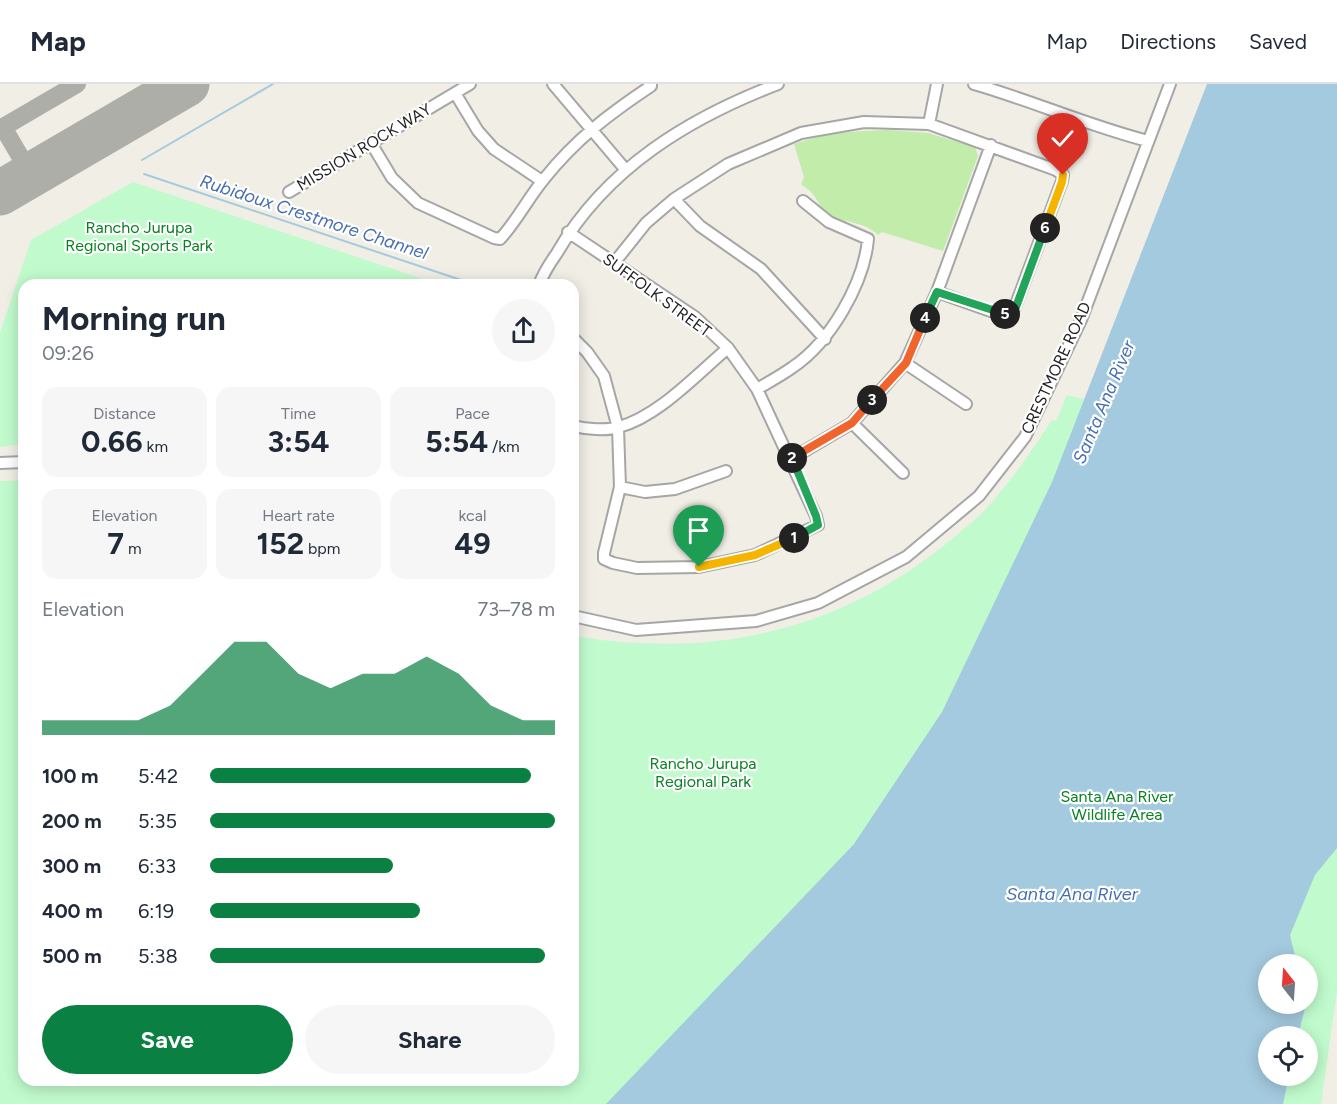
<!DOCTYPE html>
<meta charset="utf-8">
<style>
body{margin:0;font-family:Figtree,sans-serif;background:#f6f6f7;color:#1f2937;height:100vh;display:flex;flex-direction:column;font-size:22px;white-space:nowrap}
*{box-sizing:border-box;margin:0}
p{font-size:20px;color:#747a83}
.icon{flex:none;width:33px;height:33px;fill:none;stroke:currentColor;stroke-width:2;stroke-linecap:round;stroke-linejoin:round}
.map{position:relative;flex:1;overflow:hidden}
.details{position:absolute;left:18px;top:195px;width:561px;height:807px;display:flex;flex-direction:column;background:#fff;border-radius:18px;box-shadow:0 3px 15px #0003}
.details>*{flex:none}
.needle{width:39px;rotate:343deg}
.fabs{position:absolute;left:1258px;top:870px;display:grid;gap:12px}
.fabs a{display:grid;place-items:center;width:60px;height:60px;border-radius:50%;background:#fff;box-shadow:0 3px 15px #0003;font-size:30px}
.pin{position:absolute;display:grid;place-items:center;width:51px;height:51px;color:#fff;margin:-62px -26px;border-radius:50% 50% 50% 0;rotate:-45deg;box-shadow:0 0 6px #0007}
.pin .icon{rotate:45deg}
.km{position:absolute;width:30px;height:30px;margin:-15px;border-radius:50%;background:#222;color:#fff;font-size:16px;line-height:30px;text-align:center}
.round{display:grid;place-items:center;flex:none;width:63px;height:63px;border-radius:32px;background:#f6f6f7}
.head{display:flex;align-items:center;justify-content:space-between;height:102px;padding:0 24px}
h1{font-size:33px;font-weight:700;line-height:45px}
.stats{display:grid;grid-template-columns:repeat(3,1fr);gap:9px;height:102px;padding:6px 24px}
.stats div{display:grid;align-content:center;border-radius:15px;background:#f6f6f7;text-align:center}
.stats b{font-size:30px;font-weight:700}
.stats small{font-size:16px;font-weight:400}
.stats p{font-size:16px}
.chart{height:168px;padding:12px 24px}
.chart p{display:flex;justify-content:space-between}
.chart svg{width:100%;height:108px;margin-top:6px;fill:#0b8043;opacity:.7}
.primary-button{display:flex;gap:12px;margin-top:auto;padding:12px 24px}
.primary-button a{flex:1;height:69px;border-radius:36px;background:#0b8043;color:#fff;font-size:24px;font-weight:700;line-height:69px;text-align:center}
.primary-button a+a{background:#f6f6f7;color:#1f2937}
ul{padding:0 24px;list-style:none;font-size:20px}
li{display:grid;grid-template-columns:96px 72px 1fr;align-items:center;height:45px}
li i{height:15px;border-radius:8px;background:#0b8043}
header{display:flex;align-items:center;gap:36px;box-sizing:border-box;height:84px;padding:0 30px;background:#fff;border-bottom:2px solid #e0e1e3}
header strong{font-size:28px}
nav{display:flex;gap:33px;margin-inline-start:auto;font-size:21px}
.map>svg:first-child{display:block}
.grass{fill:#c1eca9}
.park{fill:#c1fbcd;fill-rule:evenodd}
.water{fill:#a4cadf}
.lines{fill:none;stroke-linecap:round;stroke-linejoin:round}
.stream{stroke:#a4cadf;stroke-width:2}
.taxiway{stroke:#aeaea9;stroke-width:18}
.runway{stroke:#aeaea9;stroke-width:45}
.minor-casing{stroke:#a6a6a6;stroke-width:14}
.minor{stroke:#fff;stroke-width:10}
.split-1-casing{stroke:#fff;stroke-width:12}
.split-2-casing{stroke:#fff;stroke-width:12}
.split-3-casing{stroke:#fff;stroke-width:12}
.split-4-casing{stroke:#fff;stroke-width:12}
.split-5-casing{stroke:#fff;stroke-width:12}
.split-6-casing{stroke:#fff;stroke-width:12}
.split-7-casing{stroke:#fff;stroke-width:12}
.split-1{stroke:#f5b400;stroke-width:8}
.split-2{stroke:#22a559;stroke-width:8}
.split-3{stroke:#f0652b;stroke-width:8}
.split-4{stroke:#f0652b;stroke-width:8}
.split-5{stroke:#22a559;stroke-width:8}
.split-6{stroke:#22a559;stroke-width:8}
.split-7{stroke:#f5b400;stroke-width:8}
.labels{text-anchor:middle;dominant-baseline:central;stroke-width:4.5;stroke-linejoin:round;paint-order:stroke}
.street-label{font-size:16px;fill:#1f1f1f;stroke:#fff}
.park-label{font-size:16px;fill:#088222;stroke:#fff}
.water-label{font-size:18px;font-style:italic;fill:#486fb2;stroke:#fff}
</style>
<header>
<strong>Map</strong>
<nav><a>Map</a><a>Directions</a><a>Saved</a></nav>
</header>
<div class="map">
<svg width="1337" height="1020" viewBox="0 0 1337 1020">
<rect width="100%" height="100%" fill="#f0eee5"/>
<path class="grass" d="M888,46l40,3 47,14 3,9 -35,95 -61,-19 -4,3c-14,-14 -31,-11 -48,-20 -9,-5 -12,-15 -18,-22 -3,-3 -7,-6 -11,-9l3,-7 -10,-33c32,-11 61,-13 94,-14z"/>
<path class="park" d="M133,98l308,103h-417v159l-24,3v-114l31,-93z
M1067,311l270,64v532l-16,113h-1321v-623l24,-1v600h549v-445c22,5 45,7 68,8 114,7 225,-31 312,-105 10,-9 21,-17 31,-27 26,-28 47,-59 68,-91l4,1zM1269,880h39v40h-39zM1269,952h39v40h-39z"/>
<path class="water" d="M1207,0h130v764l-22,27 -25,60 7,29h-28v40h37l-8,32h-29v40h20l-6,28h-677l248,-260 88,-132 110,-230z"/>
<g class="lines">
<path class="stream" d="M142,76l131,-76
M144,90l332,111"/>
<path class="taxiway" d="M3,43l28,48
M0,45l77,-45"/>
<path class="runway" d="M0,109l187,-109"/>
<g class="minor-casing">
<path id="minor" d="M553,0l72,85
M974,0c59,17 115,42 174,57
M455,9l23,38 16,18 48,32
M929,40l8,-40
M371,59l21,35 26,25 76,35 6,1c17,-18 28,-41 44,-60 32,-40 65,-65 107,-93v-2
M289,108l181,-108
M674,115l26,27 61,43 64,70
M568,148l127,85 33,31 29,41 59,127 2,9 -63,30 -56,12 -62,1 -24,-5 -9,-4v-6l16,-66 -2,-59 -14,-52 -17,-24 -14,-14
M614,179l32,-40 28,-24 54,-35 73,-31 63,-11 65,2 127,46 7,5 -1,6 -47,126 -5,8 -11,-1 -62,-22
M539,201c4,-11 11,-22 18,-32 49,-85 132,-135 221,-169
M905,279l61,41
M757,305c12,-7 25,-14 36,-22 37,-25 71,-83 75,-128l-39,-17 -26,-21
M852,339l51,50
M573,342c13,3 33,5 46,1 40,-11 78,-53 109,-79
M791,375l61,-36 53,-60 32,-71 54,-147
M0,379l24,-1
M620,403l25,5 30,-3 51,-18
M573,532l63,14 120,-9 62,-18 88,-46 73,-61 46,-59 56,-117 89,-236"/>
</g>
<use href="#minor" class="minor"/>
</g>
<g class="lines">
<g class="split-1-casing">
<path id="split-1" d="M699,483l56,-12 39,-17"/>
</g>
<g class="split-2-casing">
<path id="split-2" d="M792,374l24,58 2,9 -24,13"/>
</g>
<g class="split-3-casing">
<path id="split-3" d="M792,374l60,-35 20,-23"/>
</g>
<g class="split-4-casing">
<path id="split-4" d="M872,316l34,-37 19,-45"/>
</g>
<g class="split-5-casing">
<path id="split-5" d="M925,234l12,-26 68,22"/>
</g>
<g class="split-6-casing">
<path id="split-6" d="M1005,230l5,1 6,-8 29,-79"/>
</g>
<g class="split-7-casing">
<path id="split-7" d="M1045,144l17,-46 1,-7"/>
</g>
<use href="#split-1" class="split-1"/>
<use href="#split-2" class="split-2"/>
<use href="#split-3" class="split-3"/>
<use href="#split-4" class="split-4"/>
<use href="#split-5" class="split-5"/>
<use href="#split-6" class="split-6"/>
<use href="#split-7" class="split-7"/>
</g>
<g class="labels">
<g class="street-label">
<text transform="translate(364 63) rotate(-31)">MISSION ROCK WAY</text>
<text transform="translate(657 211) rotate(36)">SUFFOLK STREET</text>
<text transform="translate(1056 284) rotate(-65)">CRESTMORE ROAD</text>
</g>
<g class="park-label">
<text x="139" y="143">Rancho Jurupa<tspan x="139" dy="18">Regional Sports Park</tspan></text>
<text x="703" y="679">Rancho Jurupa<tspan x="703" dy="18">Regional Park</tspan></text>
<text x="1117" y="712">Santa Ana River<tspan x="1117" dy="18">Wildlife Area</tspan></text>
</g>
<g class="water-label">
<text transform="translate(314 133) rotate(18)">Rubidoux Crestmore Channel</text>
<text transform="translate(1104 318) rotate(-67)">Santa Ana River</text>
<text x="1072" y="810">Santa Ana River</text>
</g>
</g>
</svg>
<div class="fabs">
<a><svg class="needle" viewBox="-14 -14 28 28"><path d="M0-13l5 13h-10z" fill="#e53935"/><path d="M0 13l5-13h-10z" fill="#747a83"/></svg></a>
<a><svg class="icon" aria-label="locate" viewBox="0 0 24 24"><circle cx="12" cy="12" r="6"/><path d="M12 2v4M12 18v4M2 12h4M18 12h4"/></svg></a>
</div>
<div class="pin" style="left:699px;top:483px;background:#1e9e55"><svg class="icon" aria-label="arrive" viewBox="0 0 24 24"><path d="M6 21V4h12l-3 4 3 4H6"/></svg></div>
<div class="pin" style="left:1063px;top:91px;background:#d93025"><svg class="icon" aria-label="check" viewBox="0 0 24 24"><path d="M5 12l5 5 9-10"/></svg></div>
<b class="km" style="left:794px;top:454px">1</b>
<b class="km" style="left:792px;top:374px">2</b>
<b class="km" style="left:872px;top:316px">3</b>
<b class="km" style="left:925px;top:234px">4</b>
<b class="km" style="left:1005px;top:230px">5</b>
<b class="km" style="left:1045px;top:144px">6</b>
<section class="details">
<div class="head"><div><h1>Morning run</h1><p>09:26</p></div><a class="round"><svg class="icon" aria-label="share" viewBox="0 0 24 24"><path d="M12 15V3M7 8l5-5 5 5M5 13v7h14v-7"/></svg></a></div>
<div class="stats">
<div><p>Distance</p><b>0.66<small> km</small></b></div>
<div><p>Time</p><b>3:54</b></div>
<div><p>Pace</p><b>5:54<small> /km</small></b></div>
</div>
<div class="stats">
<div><p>Elevation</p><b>7<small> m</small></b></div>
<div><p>Heart rate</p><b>152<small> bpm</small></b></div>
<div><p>kcal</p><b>49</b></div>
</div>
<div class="chart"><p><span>Elevation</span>73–78 m</p>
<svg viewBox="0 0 160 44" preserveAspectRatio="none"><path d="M0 44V38L10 38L20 38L30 38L40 32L50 19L60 6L70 6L80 19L90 25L100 19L110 19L120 12L130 19L140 32L150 38L160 38V44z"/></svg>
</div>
<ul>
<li><b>100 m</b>5:42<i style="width:93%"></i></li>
<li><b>200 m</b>5:35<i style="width:100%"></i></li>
<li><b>300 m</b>6:33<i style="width:53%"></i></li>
<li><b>400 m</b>6:19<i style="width:61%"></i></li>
<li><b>500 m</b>5:38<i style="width:97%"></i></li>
</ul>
<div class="primary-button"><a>Save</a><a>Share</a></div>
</section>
</div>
